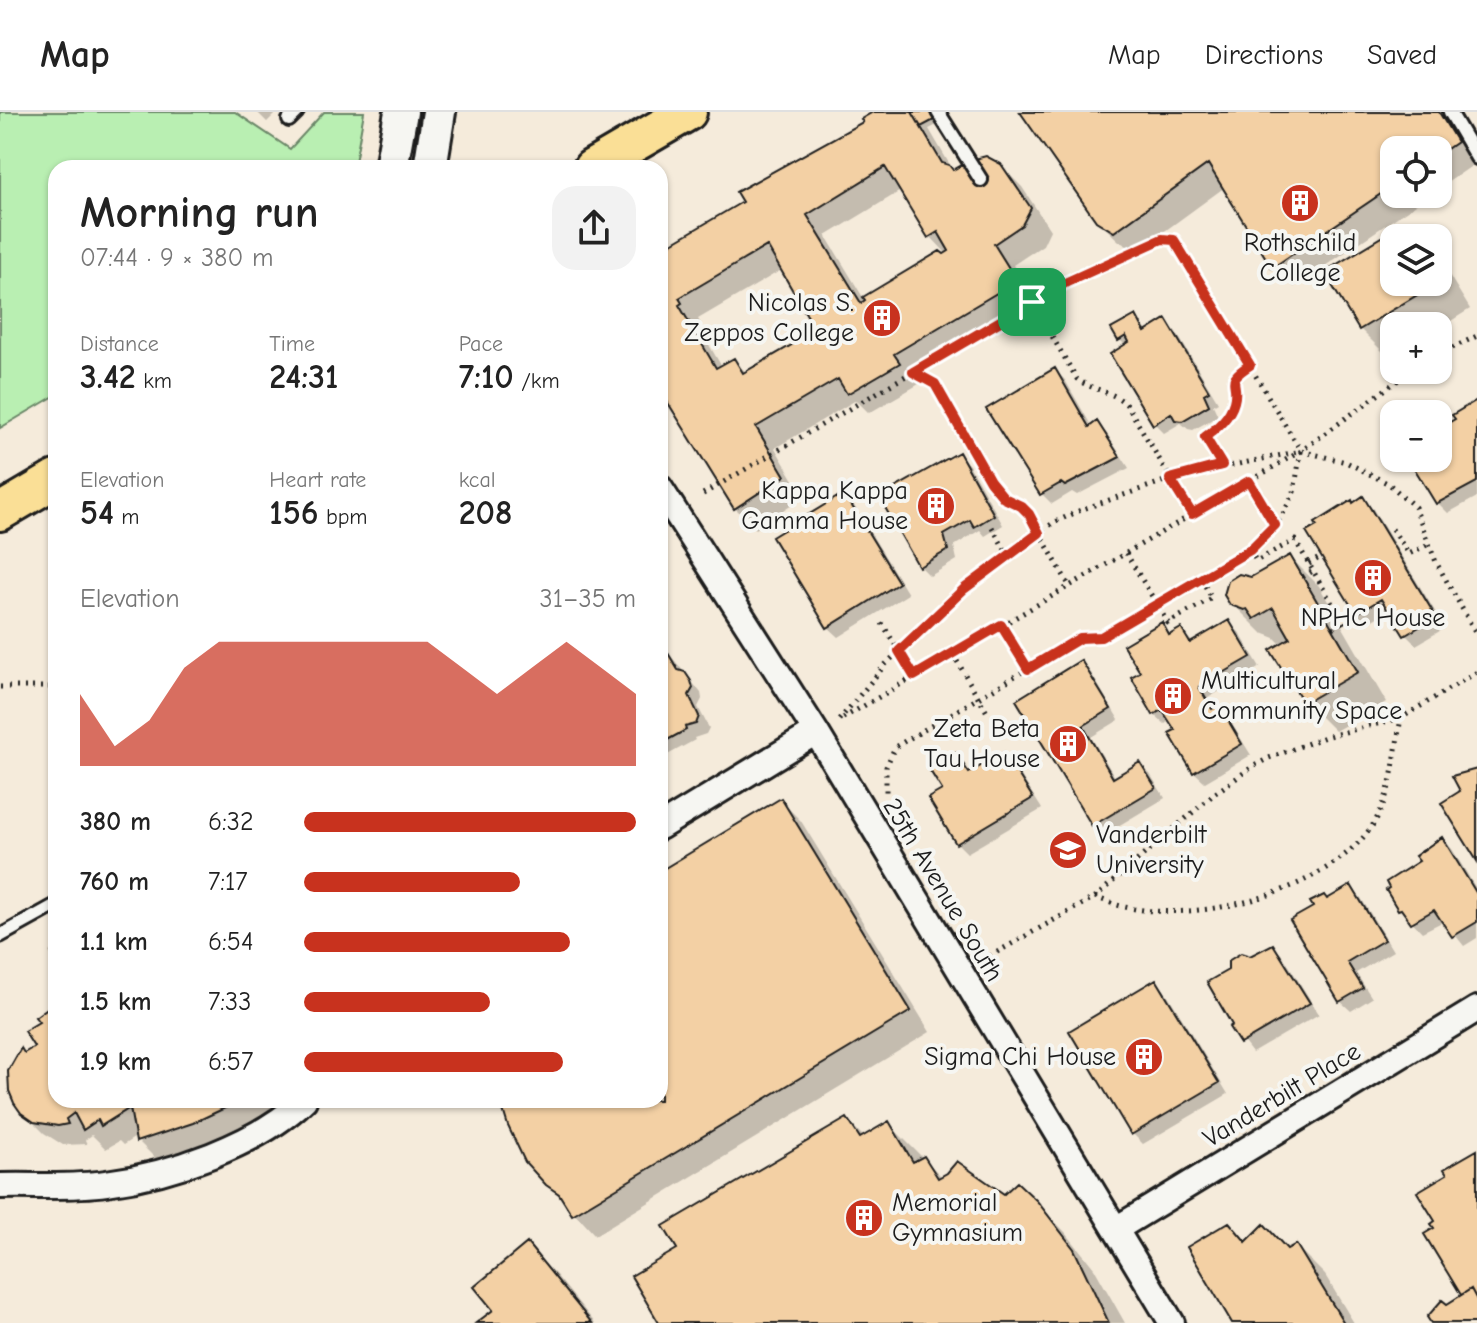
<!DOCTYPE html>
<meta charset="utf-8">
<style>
body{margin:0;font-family:"Comic Neue",sans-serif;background:#f2f2f2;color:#222;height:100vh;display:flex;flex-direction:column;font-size:30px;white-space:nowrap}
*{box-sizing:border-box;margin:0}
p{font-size:26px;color:#767676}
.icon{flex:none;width:44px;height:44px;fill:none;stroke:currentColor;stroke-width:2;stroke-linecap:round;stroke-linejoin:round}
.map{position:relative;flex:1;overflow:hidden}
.details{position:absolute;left:48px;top:48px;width:620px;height:948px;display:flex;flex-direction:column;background:#fff;border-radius:24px;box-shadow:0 2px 6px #0004}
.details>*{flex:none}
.tools{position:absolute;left:1380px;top:24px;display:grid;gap:16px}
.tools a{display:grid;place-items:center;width:72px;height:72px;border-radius:16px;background:#fff;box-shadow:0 2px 6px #0004;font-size:40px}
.pin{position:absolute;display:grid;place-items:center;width:68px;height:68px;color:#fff;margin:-34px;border-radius:16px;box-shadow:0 4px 12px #0006}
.round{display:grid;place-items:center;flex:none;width:84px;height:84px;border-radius:24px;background:#f2f2f2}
.headline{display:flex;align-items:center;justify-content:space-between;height:136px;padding:0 32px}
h1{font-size:44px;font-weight:700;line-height:60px}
.figures{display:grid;grid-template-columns:repeat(3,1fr);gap:12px;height:136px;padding:8px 32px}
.figures div{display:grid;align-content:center}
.figures b{font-size:34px;font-weight:700}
.figures small{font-size:22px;font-weight:400}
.figures p{font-size:22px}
.chart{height:224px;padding:16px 32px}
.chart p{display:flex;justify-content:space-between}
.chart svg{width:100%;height:144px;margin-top:8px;fill:#c8321e;opacity:.7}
ul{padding:0 32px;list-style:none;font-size:26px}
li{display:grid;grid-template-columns:128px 96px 1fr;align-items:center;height:60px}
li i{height:20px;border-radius:10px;background:#c8321e}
header{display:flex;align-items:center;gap:48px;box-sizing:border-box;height:112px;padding:0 40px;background:#fff;border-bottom:2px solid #e0e0e0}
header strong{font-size:38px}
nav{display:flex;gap:44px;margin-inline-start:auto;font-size:28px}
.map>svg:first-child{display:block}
.green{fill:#b9efb2;stroke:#6a8667;stroke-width:2}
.shadow{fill:#0003;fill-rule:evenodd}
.building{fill:#f3d0a4;stroke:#1c1c1c;stroke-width:2;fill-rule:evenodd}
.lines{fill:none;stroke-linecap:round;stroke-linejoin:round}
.lane-casing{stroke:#1c1c1c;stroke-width:18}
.street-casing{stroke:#1c1c1c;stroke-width:30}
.secondary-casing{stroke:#1c1c1c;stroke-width:38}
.primary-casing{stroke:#1c1c1c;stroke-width:42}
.path{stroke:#1c1c1c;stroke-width:5;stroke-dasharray:2 6;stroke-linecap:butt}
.lane{stroke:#f6f6f2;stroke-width:12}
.street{stroke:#f6f6f2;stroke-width:24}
.secondary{stroke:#f6f6f2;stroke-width:32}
.primary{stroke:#fadf96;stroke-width:36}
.route-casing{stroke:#fff;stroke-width:16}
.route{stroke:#c8321e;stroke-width:10}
.labels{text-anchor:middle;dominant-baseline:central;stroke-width:8;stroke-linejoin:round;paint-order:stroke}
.poi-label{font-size:26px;fill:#1c1c1c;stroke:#f6f6f2;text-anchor:end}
.street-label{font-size:26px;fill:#1c1c1c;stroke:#f6f6f2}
</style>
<header>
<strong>Map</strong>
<nav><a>Map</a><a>Directions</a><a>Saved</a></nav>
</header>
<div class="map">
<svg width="1477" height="1211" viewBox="0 0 1477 1211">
<rect width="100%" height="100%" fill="#f5ebdb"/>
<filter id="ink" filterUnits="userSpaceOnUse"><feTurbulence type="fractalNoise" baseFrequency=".0125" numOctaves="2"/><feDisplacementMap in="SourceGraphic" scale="16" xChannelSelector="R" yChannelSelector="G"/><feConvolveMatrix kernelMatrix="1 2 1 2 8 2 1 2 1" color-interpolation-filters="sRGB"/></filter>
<g filter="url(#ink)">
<path class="green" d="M0,0h235l55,37 34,-37h40l-10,56h-298v227l-56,33z"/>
<path class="shadow" d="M257,0h20l-10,10z
M877,0h53l7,13 -8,4 25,43 46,-7 22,22 28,43 -7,15 -30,20 23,37 -123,73 6,9 -50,29 -13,-13 -81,48 29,49 -48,32 -21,-21 -75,-123v-133l85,-50 120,-79zM902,78l28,46 17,18 -83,45 -38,-63zM783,157l36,62 -72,42 -14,-13 -11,7 -24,-41 3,-2 -3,-5z
M1022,0h423l31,51 -38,26v-39h-44v44h37l-137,93 -21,-21 -48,-79 -89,65 -17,-11 -22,-21z
M1407,112l14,14h-27v44h44v-25l32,52 -32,20v-3h-44v29l-5,3 -29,-29 -34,-56z
M1135,205l13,15 18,-10 10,10 42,70 -5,3 5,11 -25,14 -5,-1 -7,-6 -17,10 -10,-10 -28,-77 -6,-6z
M1055,258l10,10 27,47 5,-3 10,10 22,34 -52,27 -5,-3 -20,12 -10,-10z
M1477,290v95l-29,16 -10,-10 -26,-45h26v-26l20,-12z
M959,343l10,10 34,60 -18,11 -5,-6 -26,16 3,14 -27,16 -10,-10z
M844,384l10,10 54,88 -69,43 -11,-10z
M1363,387l10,10 72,119 -29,17 -10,-10 -16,-25 -23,13 -10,-10 -3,-108z
M1290,445l29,29 67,116 -51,29 -29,-29 -33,-51 9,-6 -7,-7 -13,-5 -30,-30 20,-24z
M1228,510l11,10 21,35 -52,31 7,11 3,-2 10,11 23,37 -46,27 -11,-10 -23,-52 -6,4 -11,-10 -12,-41 19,-48 11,11 9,-6 12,13z
M662,533l39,48 1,6 -4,8 11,21 -3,6 -12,4 1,2 -35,19v-113z
M1081,551l10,10 28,47 -28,17 25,42 24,-15 10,10 15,24 -62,37 -10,-11 -74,-124z
M955,643l16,19 33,-19 10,10 28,44 -75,44 -10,-10z
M780,688l21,21 129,211 -335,203 -47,-51 -46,-84h158v-227z
M1442,727l10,10 25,41v48l-13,8 -20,-25 -22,11 -22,-23 -9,-21z
M1351,775l10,11 32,53 -37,22 16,25 -21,13 -11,-10 -48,-80z
M1272,834l11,10 36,58 -67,39 -20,-26 3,-1 15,-68z
M56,836v15l-7,-11z
M1156,869l10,11 62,102 -85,50 -10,-10 -61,-102z
M56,892v96h237l-53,33 -81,29 -21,-21 -1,-5 -14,9 -4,-4 -13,8 -14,-14 -7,5 2,4 -24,1 -19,-12 -22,-22 20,-89z
M847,1008l18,18 24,-14 54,54 61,18 32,6 30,31 28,35 31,55h-464l19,-73z
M1228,1112l20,19 40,8 8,-5 29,29 29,48h-120z
M527,1134l29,29 39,48h-115l16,-13z"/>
<path class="building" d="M873,0h39l30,51 7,2 4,5 18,-10 15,-4 15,8 30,44 -9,17 -28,19 23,37 -123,73 6,9 -53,31 -9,-15 -82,48 29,49 -51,33 -74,-119v-140l82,-48 -6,-10 127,-70 -2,-3zM885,55l43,71 10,-6 11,19 -5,3 -4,-3 -77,46 2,3 -4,3 -54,-88zM767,134l49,85 -73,42 -9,-15 -18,10 -37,-63 3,-2 -3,-5z
M912,0h18l4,8 -13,7z
M1020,0h419l18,30 -19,13v-5h-44v35l-122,83 -64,-104 -94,68 -18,-11z
M1407,110l10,16h-23v44h44v-10l4,8 -83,50 -35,-58z
M1136,203l9,17 21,-13 43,72 -5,3 5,11 -27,16 -7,-1 -4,-7 -18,12 -43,-71 19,-12 -3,-6 -8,5 -7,-12z
M1055,256l34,59 8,-6 23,36 -55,29 -4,-3 -21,12 -54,-86z
M1477,288v82l-41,22 -28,-46h30v-29l17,-10 -3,-4z
M959,340l35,63 -20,12 -4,-7 -26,15 4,15 -29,17 -40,-70z
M844,381l55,90 -72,45 -55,-91z
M1363,384l73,121 -32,19 -23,-37 -25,15 -50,-82 11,-6 -2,-3 37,-23 1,3z
M1290,443l68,117 -54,31 -34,-53 20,-12 -17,-30 -19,11 -7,-10 -3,1 -14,-5 -6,-10 4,-14 11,-7 12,3z
M1229,508l22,37 -52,30 13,22 7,-4 23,39 -49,29 -24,-40 6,-3 -13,-20 -9,5 -22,-38 9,-5 -17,-27 39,-23 7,13 12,-7 9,15z
M662,531l16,27 7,2 6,9 2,7 -4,7 10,21 -3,8 -11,3 1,3 -26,14v-100z
M1081,548l30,49 -28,17 30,52 27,-16 16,26 -64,38 -76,-126z
M1004,640l29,46 -77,46 -28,-46 14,-8 -13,-21 11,-12 16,-4 13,20z
M1477,657v92l-36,-58 19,-12 -8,-15z
M781,686l130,213 -339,204 -13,-21 -13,-9 -21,-23 -17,-36 -8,-26h160v-229z
M1442,725l35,57v28l-25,15 -18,-27 -23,13 -10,-14 -3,1 -12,-20 3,-2 -3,-6 33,-21 -4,-5z
M1351,773l33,55 -37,22 16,26 -24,14 -49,-82 23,-13 -3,-5 14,-7 3,4z
M1273,832l37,59 -70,41 -11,-17 3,-2 -25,-43 21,-12v-9l13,-8 9,3z
M1156,867l63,104 -88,52 -62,-104z
M56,890v98h186l-49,23 -57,19 -6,-34 -29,18 -3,-6 -15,10 -9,-17 -8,6 2,5 -10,2 -24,-4 -13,-9 -7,-10 -5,-12 -1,-20 13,-23 3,5 10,-6 -10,-16 15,-9 -4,-5z
M847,1006l13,20 29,-17 24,41 11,-6 14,22 9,-5 10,-12 47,33 13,-12 20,19 37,48 35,74h-450l-28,-47 46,-27 -14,-23z
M1477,1038v150l-6,-11 -10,6 -37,-61 10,-6 -3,-4 4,-3 -18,-29 30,-18 -3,-5z
M1229,1110l17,20 18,-18 23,25 9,-5 48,79h-112l-45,-76z
M527,1131l65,80h-116l17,-13 -19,-23z
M1471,1177l6,11v23h-46l-4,-6 15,-17 5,4z"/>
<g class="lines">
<g class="lane-casing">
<path id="lane" d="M938,0l43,68
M1450,0l27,46
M289,8l8,-8
M0,824l56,-31"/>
</g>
<g class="street-casing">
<path id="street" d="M660,376l156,244 356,591
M660,715l156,-95
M0,1074c35,-1 71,2 106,-3 63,-8 152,-38 198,-83
M1116,1117l361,-220"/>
</g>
<g class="secondary-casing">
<path id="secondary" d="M391,56l10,-56
M430,56l9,-56"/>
</g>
<g class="primary-casing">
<path id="primary" d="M592,56l96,-56
M0,400l56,-33"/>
</g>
<path class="path" d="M1032,190l45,77c16,12 35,11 50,26l65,109
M1438,243l39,-19
M913,260c39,15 54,77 78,110 11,15 25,20 38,32l40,71
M1222,353l-17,-28c12,-9 25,-20 29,-35 6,-21 -11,-20 16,-37
M1249,369l26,44
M703,382l364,-212 95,-43 12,1 127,211 -7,41 -13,26 -20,23 -11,9 -149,87 -21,1 -185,109 -9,20v28
M992,415l16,28
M1392,417l17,25 20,-10
M1250,438l6,11 39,-21 51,87
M1126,441l42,70 44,-25 -11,-19
M1309,452l12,-7
M1303,465l10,-6
M882,511l32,53
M1001,513l32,54
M1333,516l10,-7
M953,542l35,60
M0,575h52l4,-2
M843,606l458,-267 111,-81
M839,608l46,-55 52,-52 56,-47 60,-43 30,-14 93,-32 125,-26 45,11 43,22 26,23 21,55 41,73
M1095,785c10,4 20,8 30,10 76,17 197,-14 245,-78 23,-32 24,-73 31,-111
M983,848l112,-63 119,-103 38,-27 17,-9 56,-21 76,-19 76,-46"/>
<use href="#lane" class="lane"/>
<use href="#street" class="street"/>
<use href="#secondary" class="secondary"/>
<use href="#primary" class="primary"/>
</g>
</g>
<g class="lines" filter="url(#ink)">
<g class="route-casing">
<path id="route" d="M1162,127l12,1 76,125c-27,17 -10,16 -16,37 -4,15 -17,26 -29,35l17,28 -52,14 22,35 57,-33 26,44 -25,25 -149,87 -21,1 -52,31 -27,-44 -87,51 -15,-25 65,-62 75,-56 -10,-19 -8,-8 -17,-8 -14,-17 -55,-97 -22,-12 154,-90z"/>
</g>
<use href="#route" class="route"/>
</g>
<defs>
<g id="building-disc" transform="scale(2)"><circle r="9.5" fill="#c8321e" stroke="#f6f6f2"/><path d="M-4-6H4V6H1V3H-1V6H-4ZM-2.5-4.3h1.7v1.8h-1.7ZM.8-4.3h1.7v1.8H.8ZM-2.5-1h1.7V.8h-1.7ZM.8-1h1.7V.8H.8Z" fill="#fff"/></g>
<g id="university-disc" transform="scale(2)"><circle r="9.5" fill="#c8321e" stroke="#f6f6f2"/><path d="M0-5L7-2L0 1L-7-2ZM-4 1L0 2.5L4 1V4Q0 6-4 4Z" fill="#fff"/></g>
</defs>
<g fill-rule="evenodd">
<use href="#building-disc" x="1300" y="91"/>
<use href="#building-disc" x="882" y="206"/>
<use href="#building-disc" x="936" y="394"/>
<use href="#building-disc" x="1373" y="466"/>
<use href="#building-disc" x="1173" y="584"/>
<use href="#building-disc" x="1068" y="632"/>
<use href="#university-disc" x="1068" y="738"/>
<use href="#building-disc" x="1144" y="945"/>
<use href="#building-disc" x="864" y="1106"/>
</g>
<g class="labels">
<g class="poi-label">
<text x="1300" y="131" text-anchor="middle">Rothschild<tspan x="1300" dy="30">College</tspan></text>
<text x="854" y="191">Nicolas S.<tspan x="854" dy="30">Zeppos College</tspan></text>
<text x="908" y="379">Kappa Kappa<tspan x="908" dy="30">Gamma House</tspan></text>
<text x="1373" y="506" text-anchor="middle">NPHC House</text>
<text x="1201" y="569" text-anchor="start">Multicultural<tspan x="1201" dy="30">Community Space</tspan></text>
<text x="1040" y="617">Zeta Beta<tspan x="1040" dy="30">Tau House</tspan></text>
<text x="1096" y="723" text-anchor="start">Vanderbilt<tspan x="1096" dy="30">University</tspan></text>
<text x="1116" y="945">Sigma Chi House</text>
<text x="892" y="1091" text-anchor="start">Memorial<tspan x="892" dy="30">Gymnasium</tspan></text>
</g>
<g class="street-label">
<text transform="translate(943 778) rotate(59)">25th Avenue South</text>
<text transform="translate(1282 983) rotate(-31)">Vanderbilt Place</text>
</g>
</g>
</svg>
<div class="tools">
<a><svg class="icon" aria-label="locate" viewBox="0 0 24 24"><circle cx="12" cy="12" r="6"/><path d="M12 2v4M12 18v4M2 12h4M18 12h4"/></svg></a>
<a><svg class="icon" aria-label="layers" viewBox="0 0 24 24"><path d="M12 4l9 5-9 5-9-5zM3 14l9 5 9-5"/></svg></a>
<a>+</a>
<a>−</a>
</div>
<div class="pin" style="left:1032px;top:190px;background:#1e9e55"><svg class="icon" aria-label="arrive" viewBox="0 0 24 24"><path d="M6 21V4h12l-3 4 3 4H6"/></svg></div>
<section class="details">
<div class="headline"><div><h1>Morning run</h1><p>07:44 · 9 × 380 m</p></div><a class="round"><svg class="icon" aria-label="share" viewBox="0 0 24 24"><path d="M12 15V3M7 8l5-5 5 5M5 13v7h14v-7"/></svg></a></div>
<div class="figures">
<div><p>Distance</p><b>3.42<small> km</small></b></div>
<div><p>Time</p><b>24:31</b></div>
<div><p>Pace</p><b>7:10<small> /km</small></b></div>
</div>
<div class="figures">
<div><p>Elevation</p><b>54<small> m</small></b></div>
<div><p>Heart rate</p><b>156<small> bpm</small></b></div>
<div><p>kcal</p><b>208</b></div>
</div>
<div class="chart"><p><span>Elevation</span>31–35 m</p>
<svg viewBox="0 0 160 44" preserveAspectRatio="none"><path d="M0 44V22L10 38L20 30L30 14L40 6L50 6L60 6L70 6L80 6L90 6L100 6L110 14L120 22L130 14L140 6L150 14L160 22V44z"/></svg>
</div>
<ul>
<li><b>380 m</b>6:32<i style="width:100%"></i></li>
<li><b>760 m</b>7:17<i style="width:65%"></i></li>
<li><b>1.1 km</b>6:54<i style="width:80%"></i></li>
<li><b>1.5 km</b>7:33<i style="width:56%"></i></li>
<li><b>1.9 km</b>6:57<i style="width:78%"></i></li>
</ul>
</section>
</div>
